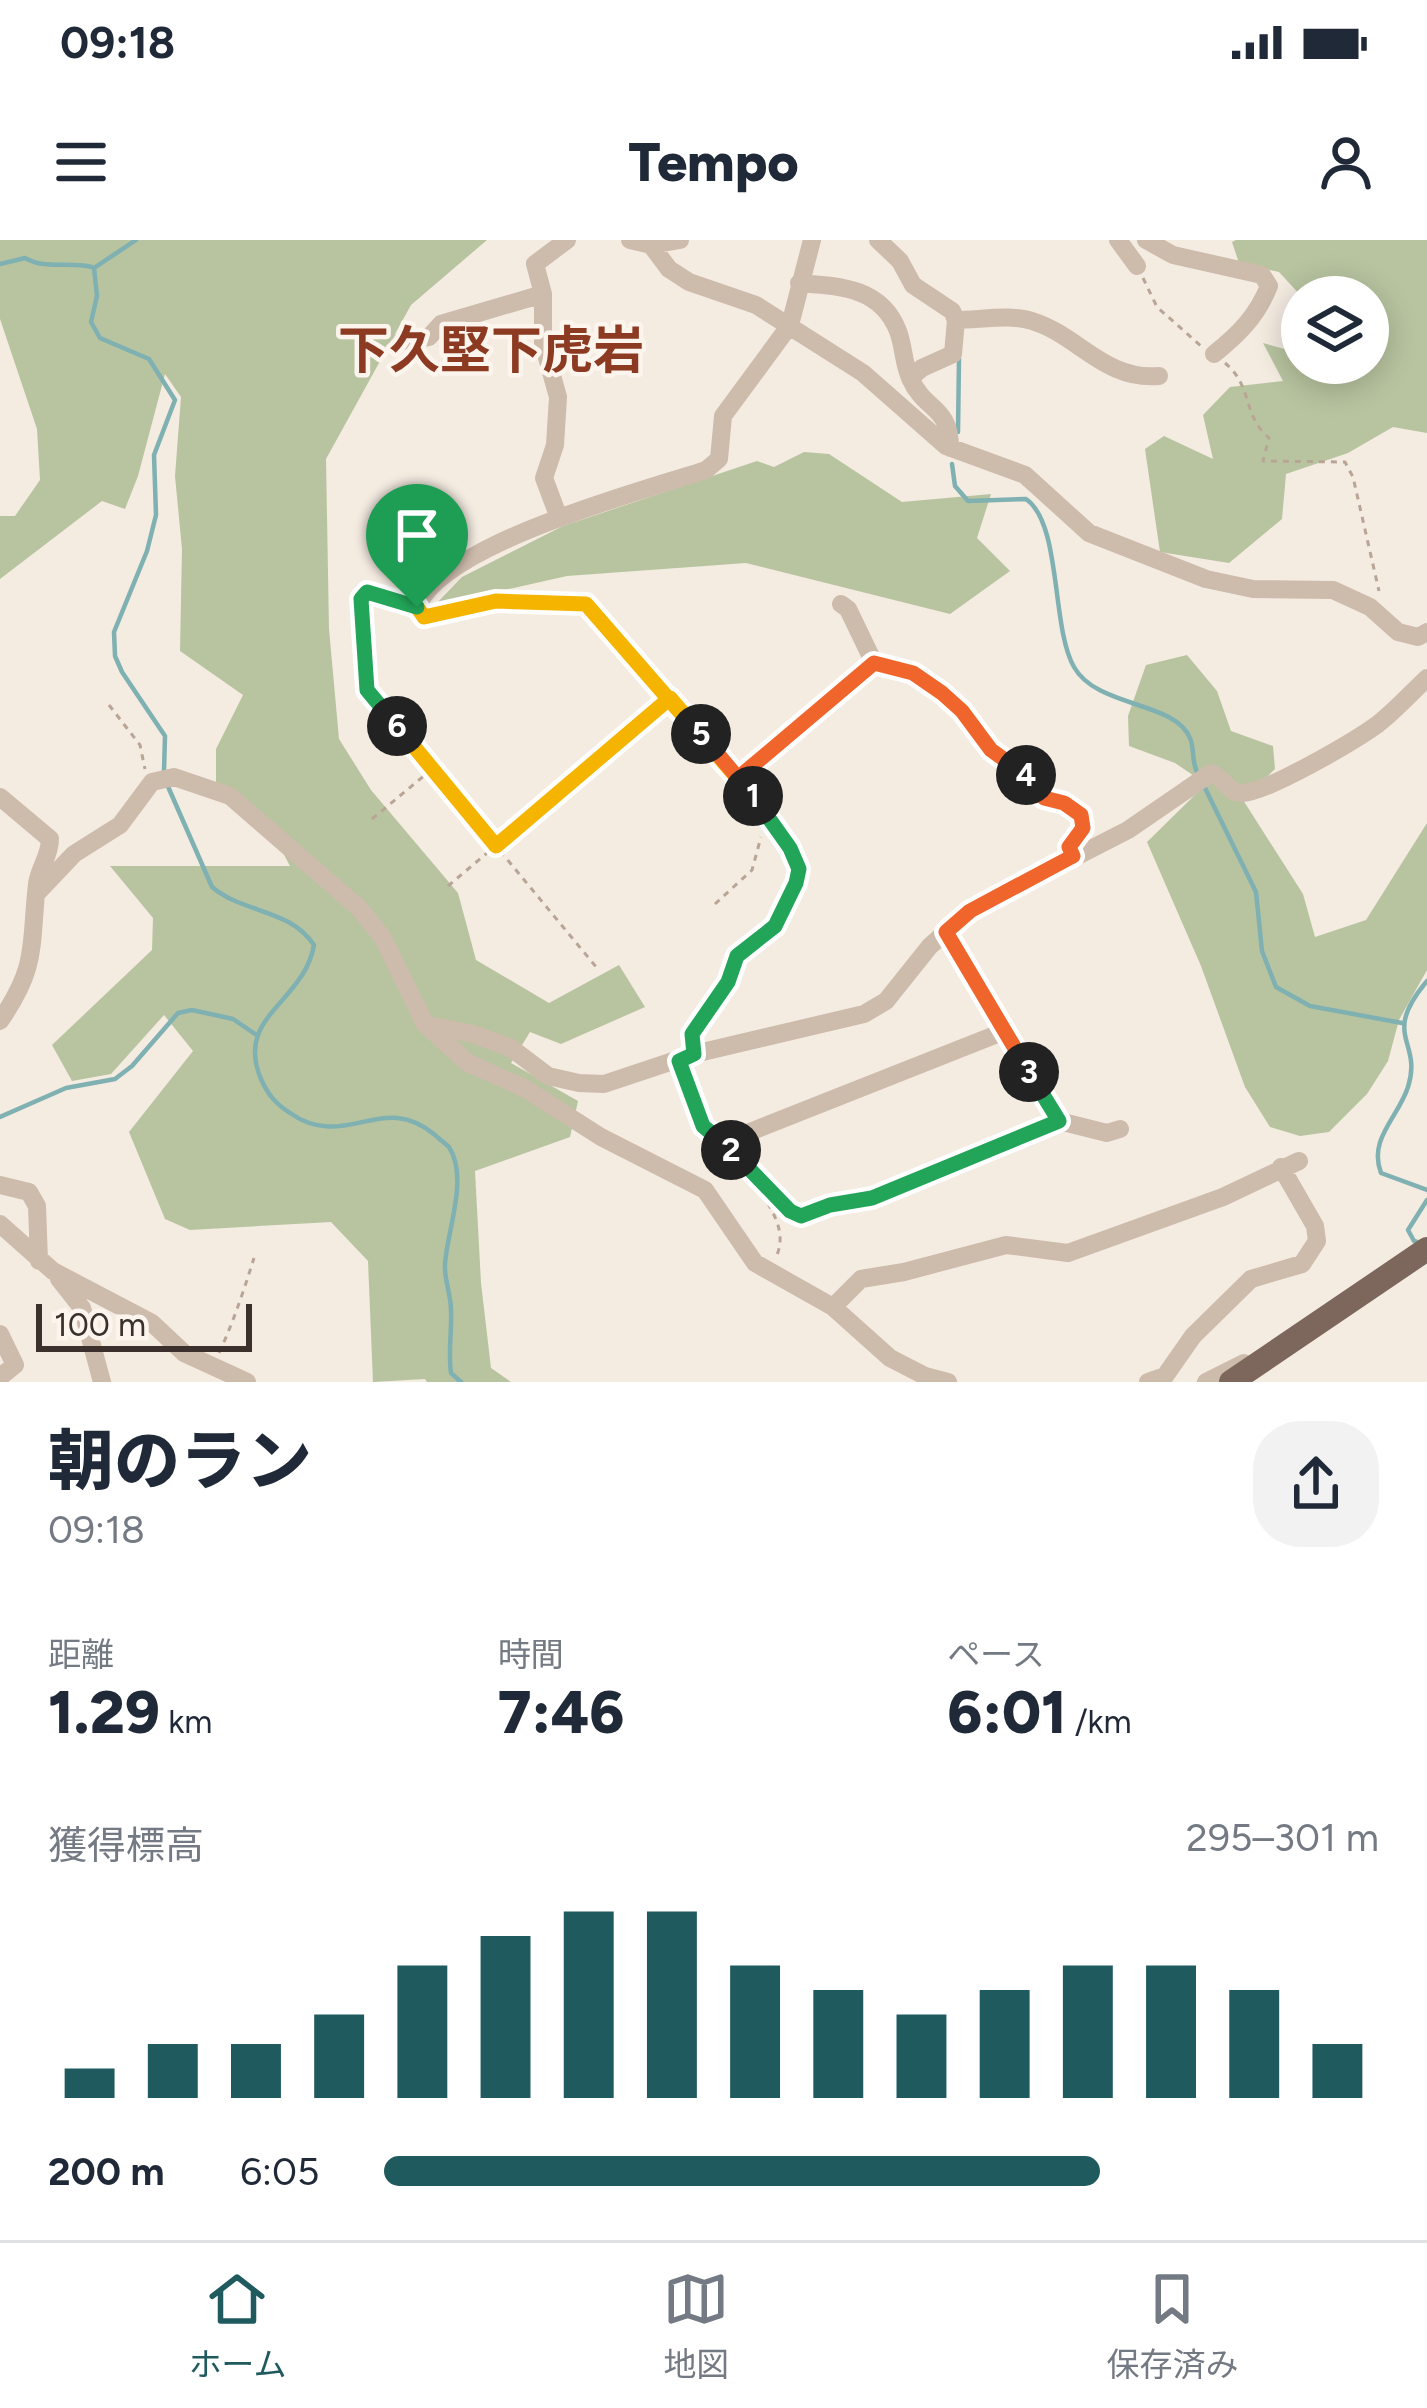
<!DOCTYPE html>
<html lang="ja">
<meta charset="utf-8">
<style>
body{margin:0;font-family:Figtree,"Noto Sans JP",sans-serif;background:#f2f2f3;color:#1f2937;height:100vh;display:flex;flex-direction:column;font-size:45px;white-space:nowrap}
*{box-sizing:border-box;margin:0}
p{font-size:39px;color:#747a83}
.icon{flex:none;width:66px;height:66px;fill:none;stroke:currentColor;stroke-width:2;stroke-linecap:round;stroke-linejoin:round}
.map{position:relative;height:1142px;overflow:hidden}
.drawer{display:flex;flex-direction:column;background:#fff;flex:1}
.drawer>*{flex:none}
.fabs{position:absolute;left:1281px;top:36px;display:grid;gap:24px}
.fabs a{display:grid;place-items:center;width:108px;height:108px;border-radius:50%;background:#fff;box-shadow:0 6px 30px #0003;font-size:60px}
.scale{position:absolute;left:36px;bottom:30px;width:216px;box-sizing:border-box;padding-left:12px;border:6px solid #3b302b;border-top:0;font-size:33px;line-height:42px;white-space:nowrap;color:#3b302b;-webkit-text-stroke:9px #fbf5ee;paint-order:stroke}
.pin{position:absolute;display:grid;place-items:center;width:102px;height:102px;color:#fff;margin:-123px -51px;border-radius:50% 50% 50% 0;rotate:-45deg;box-shadow:0 0 12px #0007}
.pin .icon{rotate:45deg}
.km{position:absolute;width:60px;height:60px;margin:-30px;border-radius:50%;background:#222;color:#fff;font-size:33px;line-height:60px;text-align:center}
.round{display:grid;place-items:center;flex:none;width:126px;height:126px;border-radius:48px;background:#f2f2f3}
.summary{display:flex;align-items:center;justify-content:space-between;height:204px;padding:0 48px}
h1{font-size:66px;font-weight:800;line-height:90px}
.stats{display:grid;grid-template-columns:repeat(3,1fr);gap:18px;height:204px;padding:12px 48px}
.stats div{display:grid;align-content:center}
.stats b{font-size:60px;font-weight:800}
.stats small{font-size:33px;font-weight:400}
.stats p{font-size:33px}
.chart{height:336px;padding:24px 48px}
.chart p{display:flex;justify-content:space-between}
.chart svg{width:100%;height:216px;margin-top:12px;stroke:#1f5a5e;stroke-width:6}
ul{padding:0 48px;list-style:none;font-size:39px}
li{display:grid;grid-template-columns:192px 144px 1fr;align-items:center;height:90px}
li i{height:30px;border-radius:15px;background:#1f5a5e}
.status{display:flex;justify-content:space-between;align-items:center;height:84px;padding:0 60px;background:#fff;direction:ltr}
.status svg{height:33px;fill:currentColor}
header{display:flex;justify-content:space-between;align-items:center;height:156px;padding:0 48px;background:#fff;font-size:54px;font-weight:800}
.tab-bar{display:flex;justify-content:space-around;align-items:center;height:168px;border-top:3px solid #e0e1e3;background:#fff;font-size:33px;color:#747a83}
.tab-bar a{display:grid;justify-items:center;gap:6px}
.tab-bar .selected{color:#1f5a5e}
.map>svg:first-child{display:block}
.green{fill:#b8c4a0}
.lines{fill:none;stroke-linecap:round;stroke-linejoin:round}
.stream{stroke:#7fb0b2;stroke-width:4.5}
.path{stroke:#b9a596;stroke-width:3;stroke-dasharray:6 6;stroke-linecap:butt}
.minor{stroke:#cdbbac;stroke-width:18}
.major{stroke:#7d675c;stroke-width:24}
.split-1-casing{stroke:#fff;stroke-width:24}
.split-2-casing{stroke:#fff;stroke-width:24}
.split-3-casing{stroke:#fff;stroke-width:24}
.split-4-casing{stroke:#fff;stroke-width:24}
.split-5-casing{stroke:#fff;stroke-width:24}
.split-6-casing{stroke:#fff;stroke-width:24}
.split-7-casing{stroke:#fff;stroke-width:24}
.split-1{stroke:#f5b400;stroke-width:15}
.split-2{stroke:#22a559;stroke-width:15}
.split-3{stroke:#22a559;stroke-width:15}
.split-4{stroke:#f0652b;stroke-width:15}
.split-5{stroke:#f0652b;stroke-width:15}
.split-6{stroke:#f5b400;stroke-width:15}
.split-7{stroke:#22a559;stroke-width:15}
.labels{text-anchor:middle;dominant-baseline:central;stroke-width:9;stroke-linejoin:round;paint-order:stroke}
.quarter-label{font-size:51px;font-weight:bold;fill:#8c3b22;stroke:#fbf5ee}
</style>
<div class="status"><b>09:18</b><svg viewBox="0 0 49 12"><path d="M0 12V9h3v3zM5 12V6h3v6zM10 12V3h3v9zM15 12V0h3v12zM26 1h20v11H26zM47 4h2v5h-2z"/></svg></div>
<header><svg class="icon" aria-label="menu" viewBox="0 0 24 24"><path d="M4 6h16M4 12h16M4 18h16"/></svg>Tempo<svg class="icon" aria-label="person" viewBox="0 0 24 24"><circle cx="12" cy="8" r="4"/><path d="M4 21q1-7 8-7t8 7"/></svg></header>
<div class="map">
<svg width="1427" height="1142" viewBox="0 0 1427 1142">
<rect width="100%" height="100%" fill="#f4ebe1"/>
<path class="green" d="M0,0h487l-76,65 -85,154 3,170 10,110 32,51 87,103 18,67 73,43 70,-38 26,42 -84,37 -31,-12 -19,31 67,38 -8,36 -95,34 6,112 10,85 20,14h-84l-2,-3 -52,3 -5,-121 -37,-39 -141,8 -25,-11 -36,-87 64,-81 -29,-36 -53,59 -39,7 -20,-36 100,-95 1,-32 -43,-52h180l-20,-38 -54,-46v-33l27,-54 -63,-44 2,-102 -7,-73 6,-79 -16,-23 -27,102 -13,33 -23,-8 -102,78v-63h15l25,-36 -3,-51 -37,-110z
M1236,0h191v193l-34,-6 -45,26 -62,21 -4,45 -53,44 -69,-11 -15,-103 19,-13 49,23 -10,-44 27,-28 53,-6 -20,-38 39,11v9h66v-66h-66l-23,-25 -40,-9 -7,-21z
M804,212l25,2 73,48 89,-8 -14,44 33,33 -60,43 -204,-51 -179,13 -133,30 28,-29 101,-51 194,-65 17,6z
M1187,415l30,36 14,40 42,15 2,23 -32,31 60,94 12,43 51,-17 61,-97v147l-28,50 -11,41 -21,33 -38,38 -29,4 -30,-9 -25,-40 -44,-121 -54,-124 59,-58 -31,-21 -46,-17 -1,-30 18,-51z"/>
<g class="lines">
<path class="stream" d="M136,0l-42,28 3,28 -6,26 9,16 49,21 26,41 -21,55 2,60 -9,36 -33,81 1,24 7,16 43,64 -1,35
M0,24l25,-6c21,12 43,3 67,9
M958,192l1,-73
M952,224l3,22 13,15 58,-2c36,25 25,128 48,168 23,41 101,34 116,71 5,12 1,24 8,36
M166,542l46,105c32,27 77,21 102,58 -10,58 -80,71 -53,134 7,16 15,25 29,34 56,39 92,-23 145,22 1,1 13,11 14,12 20,31 -2,84 -4,117 -1,16 6,30 6,46 1,21 -3,42 0,63l10,9
M1203,544l53,108 6,59 14,36 34,19 92,17
M1427,741c-47,56 -4,59 -19,106 -10,31 -40,52 -27,86l46,17
M0,877l66,-29 49,-9 17,-13 46,-53 14,-3 41,9 22,15
M1420,1003l-6,-2 -6,-11 19,-30"/>
<path class="path" d="M1143,38l14,29 45,40
M1225,123c28,23 17,52 44,75l-6,23 82,1 8,15 26,114
M403,365l-24,-12 -12,-1 -6,7 6,91 230,278
M109,465l31,40 5,24
M748,529l112,-94
M372,579l59,-49
M448,646l207,-175
M715,664l37,-34 9,-33
M736,914l19,18
M756,933l34,38 11,5 29,-11 42,-7 170,-72
M758,941c9,27 30,45 19,74
M219,1113c14,-30 25,-63 35,-95"/>
<path class="minor" d="M630,0l21,5 29,-5
M878,0l22,21 13,24 39,26 4,9 -3,34 -31,14 -12,10c15,34 40,27 40,70
M1118,0l19,26
M1146,0l27,15 89,20 7,11c-12,30 -30,48 -55,68
M651,5l18,24 20,13 67,23 107,68 83,73 79,29 64,58 117,46 47,10 80,1 37,17 28,25 20,5 9,-5
M799,43c40,3 82,4 99,48 6,16 5,31 12,47
M543,54v49l15,54 -3,48 -11,33 15,40
M956,80c23,0 55,-6 76,1 46,14 73,60 127,55
M401,101l28,-4 12,-13 102,-30 -8,-30 32,-24
M841,364l7,5 26,54c36,9 66,22 90,52 10,12 18,28 30,38 19,16 36,24 50,45l21,5 16,12 2,13 -14,19 4,9
M0,557l50,42c0,17 -11,29 -13,45 -7,63 1,82 -37,137
M37,653l37,-39 46,-29 32,-43 22,-5 56,19 130,113 23,29 42,86 43,39 56,25 77,49 104,53 50,73 78,44 57,51 35,18 23,6
M946,693l113,188 48,12 13,-4
M428,785l45,9 38,14 37,28 31,7 25,1 90,-30 170,-40 22,-13 44,-55 40,-35 158,-81 83,-57c13,4 17,20 30,20 24,1 115,-53 137,-69 18,-14 33,-31 49,-46
M694,814l-3,-19 36,-52 10,-27 38,-30 10,-15 14,-42 -9,-21 -27,-39 -177,-205 -90,-3 -72,16 -7,-10c27,-64 222,-115 289,-137l13,-11 4,-43 67,-91 22,-85
M679,821c10,27 17,72 48,80l278,-110
M0,945l29,7 8,14 2,55
M0,984l53,47 99,52 32,30 63,29
M59,1039l23,29 20,74
M833,1067l28,-28 43,-7 102,-27 62,8 155,-56 76,-36
M0,1094l15,31 -15,12
M1148,1142l17,-6 28,-40 58,-57 51,-15 15,-23 -2,-15 -34,-59
M1206,1142l38,-19"/>
<path class="major" d="M1231,1142l196,-133"/>
</g>
<g class="lines">
<g class="split-1-casing">
<path id="split-1" d="M417,367l7,10 72,-16 90,3 167,192"/>
</g>
<g class="split-2-casing">
<path id="split-2" d="M731,910l-28,-24 -24,-65 15,-7 -2,-20 36,-52 9,-26 38,-30 21,-43 3,-14 -9,-21 -37,-52"/>
</g>
<g class="split-3-casing">
<path id="split-3" d="M731,910l59,61 11,5 29,-11 42,-7 187,-77 -30,-49"/>
</g>
<g class="split-4-casing">
<path id="split-4" d="M1026,535l18,23 20,5 17,12 2,13 -14,19 4,9 -103,55 -24,21 83,140"/>
</g>
<g class="split-5-casing">
<path id="split-5" d="M701,494l37,44 136,-115 39,10 29,20 20,18 29,39 35,25"/>
</g>
<g class="split-6-casing">
<path id="split-6" d="M397,486l99,120 174,-148 31,36"/>
</g>
<g class="split-7-casing">
<path id="split-7" d="M397,486l-30,-36 -6,-91 6,-7 50,15"/>
</g>
<use href="#split-1" class="split-1"/>
<use href="#split-2" class="split-2"/>
<use href="#split-3" class="split-3"/>
<use href="#split-4" class="split-4"/>
<use href="#split-5" class="split-5"/>
<use href="#split-6" class="split-6"/>
<use href="#split-7" class="split-7"/>
</g>
<g class="labels">
<g class="quarter-label">
<text x="491" y="110">下久堅下虎岩</text>
</g>
</g>
</svg>
<div class="fabs">
<a><svg class="icon" aria-label="layers" viewBox="0 0 24 24"><path d="M12 4l9 5-9 5-9-5zM3 14l9 5 9-5"/></svg></a>
</div>
<div class="scale">100 m</div>
<div class="pin" style="left:417px;top:367px;background:#1e9e55"><svg class="icon" aria-label="arrive" viewBox="0 0 24 24"><path d="M6 21V4h12l-3 4 3 4H6"/></svg></div>
<b class="km" style="left:753px;top:556px">1</b>
<b class="km" style="left:731px;top:910px">2</b>
<b class="km" style="left:1029px;top:832px">3</b>
<b class="km" style="left:1026px;top:535px">4</b>
<b class="km" style="left:701px;top:494px">5</b>
<b class="km" style="left:397px;top:486px">6</b>
</div>
<section class="drawer">
<div class="summary"><div><h1>朝のラン</h1><p>09:18</p></div><a class="round"><svg class="icon" aria-label="share" viewBox="0 0 24 24"><path d="M12 15V3M7 8l5-5 5 5M5 13v7h14v-7"/></svg></a></div>
<div class="stats">
<div><p>距離</p><b>1.29<small> km</small></b></div>
<div><p>時間</p><b>7:46</b></div>
<div><p>ペース</p><b>6:01<small> /km</small></b></div>
</div>
<div class="chart"><p><span>獲得標高</span>295–301 m</p>
<svg viewBox="0 0 160 44" preserveAspectRatio="none"><path d="M5 44V38M15 44V33M25 44V33M35 44V27M45 44V17M55 44V11M65 44V6M75 44V6M85 44V17M95 44V22M105 44V27M115 44V22M125 44V17M135 44V17M145 44V22M155 44V33"/></svg>
</div>
<ul>
<li><b>200 m</b>6:05<i style="width:72%"></i></li>
</ul>
</section>
<nav class="tab-bar">
<a class="selected"><svg class="icon" aria-label="home" viewBox="0 0 24 24"><path d="M3 11l9-7 9 7M6 9v11h12V9"/></svg>ホーム</a>
<a><svg class="icon" aria-label="map" viewBox="0 0 24 24"><path d="M3 6l6-2 6 2 6-2v14l-6 2-6-2-6 2zM9 4v14M15 6v14"/></svg>地図</a>
<a><svg class="icon" aria-label="saved" viewBox="0 0 24 24"><path d="M7 4h10v16l-5-4-5 4z"/></svg>保存済み</a>
</nav>
